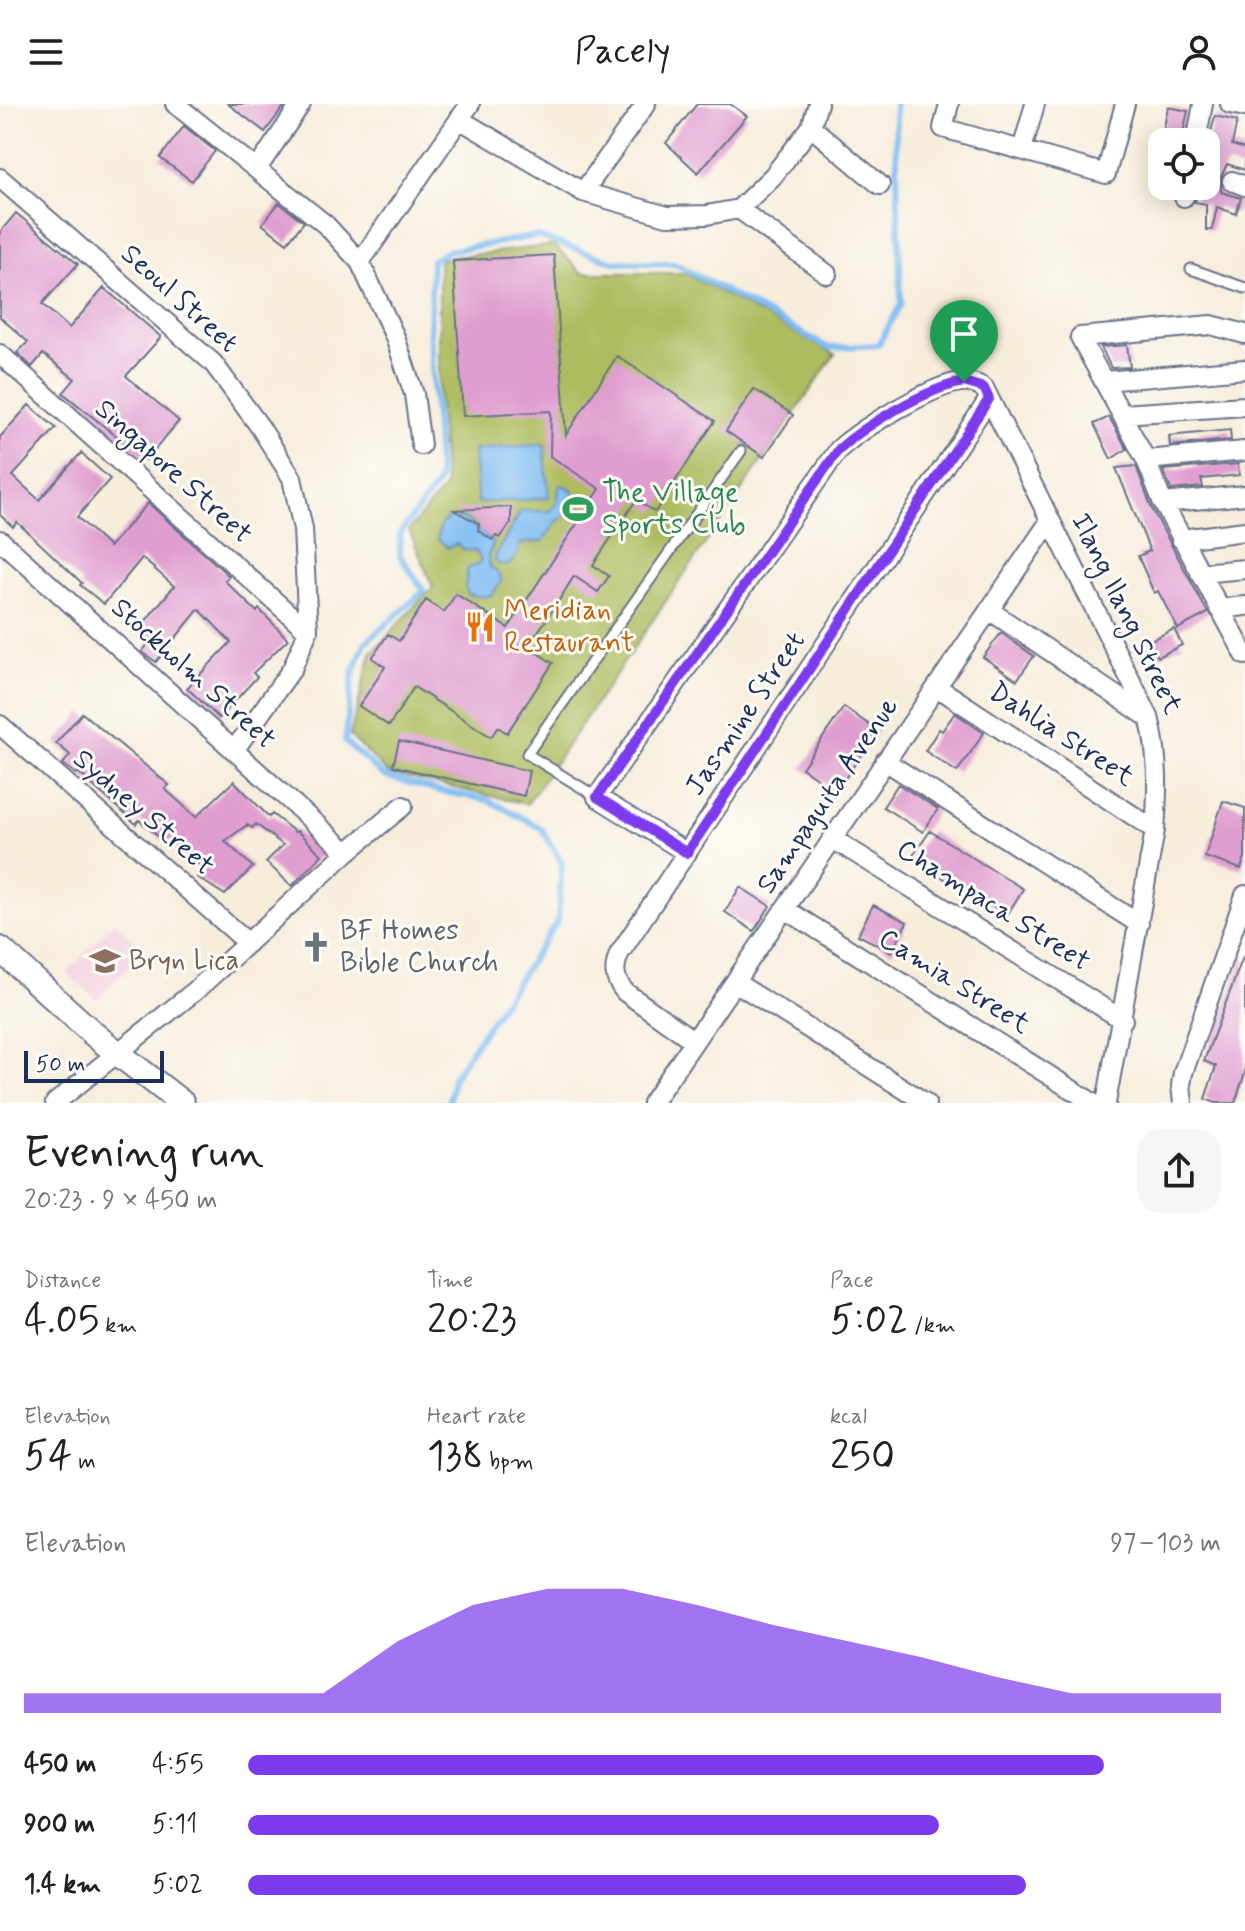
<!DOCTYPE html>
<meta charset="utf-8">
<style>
body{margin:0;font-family:Mynerve,sans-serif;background:#f6f6f6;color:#202124;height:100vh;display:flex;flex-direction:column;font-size:30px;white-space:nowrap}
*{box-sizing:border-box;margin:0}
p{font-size:26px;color:#757577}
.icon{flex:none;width:44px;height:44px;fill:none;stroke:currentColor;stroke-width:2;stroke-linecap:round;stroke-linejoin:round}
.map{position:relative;height:999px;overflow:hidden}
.drawer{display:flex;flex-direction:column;background:#fff;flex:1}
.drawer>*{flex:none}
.fabs{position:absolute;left:1148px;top:24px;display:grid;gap:16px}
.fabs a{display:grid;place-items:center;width:72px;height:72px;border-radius:16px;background:#fff;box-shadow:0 4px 20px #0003;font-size:40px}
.scale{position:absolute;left:24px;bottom:20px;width:140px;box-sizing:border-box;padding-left:8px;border:4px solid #1b2f5e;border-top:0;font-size:22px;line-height:28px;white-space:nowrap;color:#1b2f5e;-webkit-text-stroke:6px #fdfcf7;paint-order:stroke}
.pin{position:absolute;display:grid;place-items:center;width:68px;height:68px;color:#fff;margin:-82px -34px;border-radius:50% 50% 50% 0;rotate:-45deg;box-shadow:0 0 8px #0007}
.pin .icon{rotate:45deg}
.round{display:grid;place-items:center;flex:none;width:84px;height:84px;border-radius:24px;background:#f6f6f6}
.summary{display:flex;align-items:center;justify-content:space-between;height:136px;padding:0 24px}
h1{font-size:44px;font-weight:600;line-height:60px}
.metrics{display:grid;grid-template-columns:repeat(3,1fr);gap:12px;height:136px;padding:8px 24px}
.metrics div{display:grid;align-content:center}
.metrics b{font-size:40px;font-weight:600}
.metrics small{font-size:22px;font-weight:400}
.metrics p{font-size:22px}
.chart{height:224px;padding:16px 24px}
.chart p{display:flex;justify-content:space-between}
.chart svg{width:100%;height:144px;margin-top:8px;fill:#7c3aed;opacity:.7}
ul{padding:0 24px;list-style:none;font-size:26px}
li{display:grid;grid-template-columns:128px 96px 1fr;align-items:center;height:60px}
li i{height:20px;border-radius:10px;background:#7c3aed}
header{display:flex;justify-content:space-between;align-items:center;height:104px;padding:0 24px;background:#fff;font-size:36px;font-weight:600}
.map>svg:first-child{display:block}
.built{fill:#f3cfdf}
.green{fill:#adbc5f;stroke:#64765e;stroke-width:2}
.water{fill:#7ebcf2;stroke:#4c76a8;stroke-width:2}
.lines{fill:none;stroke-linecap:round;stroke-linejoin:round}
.stream{stroke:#7ebcf2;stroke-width:6}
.building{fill:#e09ed0}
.service-casing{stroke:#68728a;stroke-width:13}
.minor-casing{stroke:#68728a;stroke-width:22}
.tertiary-casing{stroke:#68728a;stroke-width:28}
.service{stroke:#fff;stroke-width:9}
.minor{stroke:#fff;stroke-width:18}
.tertiary{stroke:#fff;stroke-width:24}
.route-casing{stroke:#fff;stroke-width:16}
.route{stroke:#7c3aed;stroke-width:10}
.labels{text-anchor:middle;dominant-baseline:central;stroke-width:6;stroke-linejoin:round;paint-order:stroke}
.street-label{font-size:28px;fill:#1b2f5e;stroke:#fdfcf7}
.leisure-label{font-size:28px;fill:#27864d;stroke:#fdfcf7;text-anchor:start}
.food-label{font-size:28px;fill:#c56008;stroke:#fdfcf7;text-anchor:start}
.worship-label{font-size:28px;fill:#5b616d;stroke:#fdfcf7;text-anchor:start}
.education-label{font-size:28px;fill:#785e54;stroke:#fdfcf7;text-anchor:start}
</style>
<header><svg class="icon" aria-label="menu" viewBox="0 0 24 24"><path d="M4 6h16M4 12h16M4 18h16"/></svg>Pacely<svg class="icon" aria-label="person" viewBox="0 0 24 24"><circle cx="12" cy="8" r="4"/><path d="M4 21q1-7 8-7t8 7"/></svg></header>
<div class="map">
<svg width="1245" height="999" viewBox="0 0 1245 999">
<rect width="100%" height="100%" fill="#fdfcf7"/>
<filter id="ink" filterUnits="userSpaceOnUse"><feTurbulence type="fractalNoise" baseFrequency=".0125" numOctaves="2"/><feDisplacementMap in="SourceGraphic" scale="16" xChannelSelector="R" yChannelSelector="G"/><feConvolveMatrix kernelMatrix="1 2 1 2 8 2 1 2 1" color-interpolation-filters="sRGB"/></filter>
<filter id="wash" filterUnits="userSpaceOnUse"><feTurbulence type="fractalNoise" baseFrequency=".006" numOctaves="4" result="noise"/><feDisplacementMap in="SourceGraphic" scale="32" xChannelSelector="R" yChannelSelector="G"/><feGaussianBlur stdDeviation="1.8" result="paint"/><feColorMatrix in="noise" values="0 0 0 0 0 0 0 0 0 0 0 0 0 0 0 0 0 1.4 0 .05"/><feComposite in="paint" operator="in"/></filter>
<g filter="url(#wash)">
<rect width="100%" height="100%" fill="#f7eddb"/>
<path class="built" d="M114,818l30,28 -47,50 -30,-27z"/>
<path class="green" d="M554,141l28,28h103l150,81 -308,450 -139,-31 -38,-37 21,-83 62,-66 -24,-57 36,-43 -6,-82v-146z"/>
<path class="water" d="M544,340l5,54 -71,5 -4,-53z
M562,381l10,4 6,19 -22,14 -13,19 -23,3 -4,12 -7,9h-9l-5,-4v-5l26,-45h29l7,-8 2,-16z
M454,413l12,2 28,24 -6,13 2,11 7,5 5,8 -10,15 -10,2 -14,-3 -3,-8 3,-18 10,-3 3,-4 -5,-10 -11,-1 -9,-6 -8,4 -10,-9c0,-10 4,-21 16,-22z"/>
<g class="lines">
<path class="stream" d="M449,999l4,-25 105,-158 4,-57 -21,-35 -53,-28 -49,-9 -55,-15 -39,-34 8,-68 12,-31 59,-52 -24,-35v-23l36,-47 3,-7 -9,-144 2,-75 16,-9 89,-15 77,26 62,2 153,84 49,-3 23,-41 -6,-200"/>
</g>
<g id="blocks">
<path class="building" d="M228,0h58l-21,28z
M697,0h33l17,12 -49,57 -32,-30z
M1168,3l20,4 -7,31h-20z
M1215,12l22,5 -5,24 13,4v21l-18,-6 -6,13v15l20,6 -5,16 -19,-7 -5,23h-6v-26l-11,-2 4,-14 7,1v-37z
M184,22l31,25 -23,30 -32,-23z
M279,99l25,19 -17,21 -25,-19z
M16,109l62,51 -36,40 27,24 35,-40 57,49 -35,39 53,45 -33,39 -83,-67 12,-14 -32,-25 -11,13 -15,-14 11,-11 -28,-25v-85z
M554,151l12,180 51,-79 98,65 -60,91 -19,-12 -43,65 16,11 -11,16 -24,-16 -11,18 -35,53 25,16 -46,70 -9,-6 -7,10 -77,-50 -25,39 -30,-20 26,-39 -13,-9 16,-24 11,7 27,-41 18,12 12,-18 52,34 92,-139 -50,-33 1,-45 -88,5 -10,-155z
M1127,241l3,22 -19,1 -10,-21z
M754,285l39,26 -29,42 -38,-26z
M29,301l27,23 -43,48 26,24 42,-47 29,26 -33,38 32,30 39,-44 81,73 -4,5 32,31 2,-3 29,30 -35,34 4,4 -38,41 -32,-30 44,-46 -32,-33 -43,53 -14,-10 9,-12 -13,-10 36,-44 -32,-28 -38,46 -24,-19 2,-2 -65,-61 -4,5 -13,-12v-78z
M1109,313l18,32 -16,10 -17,-35z
M1230,326l1,10 -61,6 -1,-10z
M1238,360l1,11 -38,4 2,8 -32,3 -8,-20z
M1136,362l16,43 56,104 -30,16 -20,-38 -4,2 -16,-37 12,-5 -34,-83z
M511,403v16l-11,15 -4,-2 -4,4 -14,-10 1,-6 -25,-14z
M1174,525l8,16 -24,12 -9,-16z
M1001,529l33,23 -17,24 -34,-23z
M844,603l34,24 -42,60 -34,-23z
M82,609l87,72 -4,4 31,28 38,-36 35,36 3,-3 23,18 2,-1 25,24 -30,31 -26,-24 17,-17 -27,-21 -4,4 -5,-3 -22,16 28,26 -28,28 -28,-18 7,-8 -34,-29 -3,4 -28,-24 -3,4 -58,-52 -2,2 -13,-10 7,-9 -14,-12z
M955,609l29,20 -27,39 -32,-21 14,-22 3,2z
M399,637l130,30 -5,25 -131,-30z
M898,680l40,25 -15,23 -40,-25z
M1223,697l22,7v49l-4,12 -36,-12z
M930,727l93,58 -16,26 -54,-35 -2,3 -39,-26z
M740,783l30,19 -16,25 -29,-19z
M873,801l34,17 -15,30 -34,-17z
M1243,853l2,1v115l-10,30h-19l-11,-4 11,-33 -12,-5z"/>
</g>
</g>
<g filter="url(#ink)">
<use href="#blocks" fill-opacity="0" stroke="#68728a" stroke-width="2"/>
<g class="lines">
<g class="service-casing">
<path id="service" d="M1191,165l54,19
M597,693l-70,-43 214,-303"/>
</g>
<g class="minor-casing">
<path id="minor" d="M175,0l151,121 34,37 35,75 19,57 7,51
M949,0l-6,24 163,46 19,-70
M1230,0l15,3
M459,15l124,73 84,24 40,-1 32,-6 34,-33 38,-49 7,-23
M811,23l69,58
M1196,38l7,-38
M1022,46l13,-46
M257,65l44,-65
M0,74l213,185 47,64 32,51 11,51 5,102 -16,38 -57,80
M1232,77l13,5
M583,88l63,-88
M1184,93l3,-11
M739,105l88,65
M360,158l110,-158
M1245,230l-34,-9 -131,12 66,123 17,43 82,152
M0,250l308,277
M1104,277l141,-12
M1122,310l123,-8
M1146,356l99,-9
M1163,399l82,-8
M1181,435l64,-8
M0,436l347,312
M1200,469l45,-4
M1219,505l26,-3
M989,506l157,106
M937,583l218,143
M0,621l248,218
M885,657l254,163
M833,735l290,181
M687,749l-90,-56 242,-348c22,-20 92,-63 121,-67 9,-1 16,1 24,6l165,329c10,38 9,74 6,113l-49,273
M785,805l308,194
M735,878l191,121
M694,937l-69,-49c-11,-13 -12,-22 -6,-38l370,-555
M55,999l140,-112 152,-139 56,-46
M652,999l398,-582
M1183,999l-2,-18 2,-12 62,-178"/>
</g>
<g class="tertiary-casing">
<path id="tertiary" d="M0,845l97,88 85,66"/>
</g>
<use href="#service" class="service"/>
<use href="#minor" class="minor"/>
<use href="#tertiary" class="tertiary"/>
</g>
</g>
<g class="lines" filter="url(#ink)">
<g class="route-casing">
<path id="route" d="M964,278l20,6 5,11 -302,454 -90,-56 242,-348c28,-25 88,-61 125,-67z"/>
</g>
<use href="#route" class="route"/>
</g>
<defs>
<g id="stadium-bare" transform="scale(2.4)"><path d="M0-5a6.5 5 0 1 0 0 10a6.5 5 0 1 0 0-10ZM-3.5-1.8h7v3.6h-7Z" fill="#2e9e5b" stroke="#fdfcf7" stroke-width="2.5" paint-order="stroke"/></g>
<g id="restaurant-bare" transform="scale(2.4)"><path d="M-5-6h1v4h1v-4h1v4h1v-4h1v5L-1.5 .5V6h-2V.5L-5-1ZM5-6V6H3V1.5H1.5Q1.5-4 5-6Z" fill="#e8710a" stroke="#fdfcf7" stroke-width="2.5" paint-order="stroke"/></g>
<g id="church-bare" transform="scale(2.4)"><path d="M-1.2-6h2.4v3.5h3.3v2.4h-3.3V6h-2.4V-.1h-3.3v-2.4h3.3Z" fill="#6b7280" stroke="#fdfcf7" stroke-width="2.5" paint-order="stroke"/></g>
<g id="school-bare" transform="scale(2.4)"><path d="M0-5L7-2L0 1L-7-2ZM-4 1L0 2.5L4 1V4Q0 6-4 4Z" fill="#8d6e63" stroke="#fdfcf7" stroke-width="2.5" paint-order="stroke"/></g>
</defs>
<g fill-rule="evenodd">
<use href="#stadium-bare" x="578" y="405"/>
<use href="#restaurant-bare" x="480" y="523"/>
<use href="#church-bare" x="316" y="843"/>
<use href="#school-bare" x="105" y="857"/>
</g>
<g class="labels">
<g class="street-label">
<text transform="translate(179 195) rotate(42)">Seoul Street</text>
<text transform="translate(173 368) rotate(42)">Singapore Street</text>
<text transform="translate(1126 510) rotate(64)">Ilang Ilang Street</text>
<text transform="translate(193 570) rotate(42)">Stockholm Street</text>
<text transform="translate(746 610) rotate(-56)">Jasmine Street</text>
<text transform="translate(1061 631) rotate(33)">Dahlia Street</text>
<text transform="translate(828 692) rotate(-56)">Sampaguita Avenue</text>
<text transform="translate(143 709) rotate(41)">Sydney Street</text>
<text transform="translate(993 802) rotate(32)">Champaca Street</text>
<text transform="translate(954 878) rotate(32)">Camia Street</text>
</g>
<g class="leisure-label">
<text x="602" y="389">The Village<tspan x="602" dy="32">Sports Club</tspan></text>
</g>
<g class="food-label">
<text x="504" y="507">Meridian<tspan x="504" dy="32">Restaurant</tspan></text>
</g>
<g class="worship-label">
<text x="340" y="827">BF Homes<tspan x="340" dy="32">Bible Church</tspan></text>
</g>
<g class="education-label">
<text x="129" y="857">Bryn Lica</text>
</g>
</g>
</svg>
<div class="fabs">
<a><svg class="icon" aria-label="locate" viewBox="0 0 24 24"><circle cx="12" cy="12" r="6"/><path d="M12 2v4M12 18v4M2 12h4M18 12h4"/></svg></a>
</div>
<div class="scale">50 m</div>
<div class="pin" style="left:964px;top:278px;background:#1e9e55"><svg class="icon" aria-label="arrive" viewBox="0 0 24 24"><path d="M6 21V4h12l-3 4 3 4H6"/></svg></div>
</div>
<section class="drawer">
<div class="summary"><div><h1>Evening run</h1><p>20:23 · 9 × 450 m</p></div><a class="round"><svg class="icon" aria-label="share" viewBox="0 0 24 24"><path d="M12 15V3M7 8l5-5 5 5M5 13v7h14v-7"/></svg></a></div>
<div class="metrics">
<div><p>Distance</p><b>4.05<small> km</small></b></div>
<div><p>Time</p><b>20:23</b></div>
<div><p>Pace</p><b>5:02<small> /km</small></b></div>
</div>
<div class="metrics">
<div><p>Elevation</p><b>54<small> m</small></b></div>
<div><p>Heart rate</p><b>138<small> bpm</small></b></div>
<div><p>kcal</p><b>250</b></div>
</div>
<div class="chart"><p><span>Elevation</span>97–103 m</p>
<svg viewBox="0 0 160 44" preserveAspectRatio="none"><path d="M0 44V38L10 38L20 38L30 38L40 38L50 22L60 11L70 6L80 6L90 11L100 17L110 22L120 27L130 33L140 38L150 38L160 38V44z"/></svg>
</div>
<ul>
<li><b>450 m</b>4:55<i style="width:88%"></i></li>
<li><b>900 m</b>5:11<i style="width:71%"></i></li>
<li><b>1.4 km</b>5:02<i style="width:80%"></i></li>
</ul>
</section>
